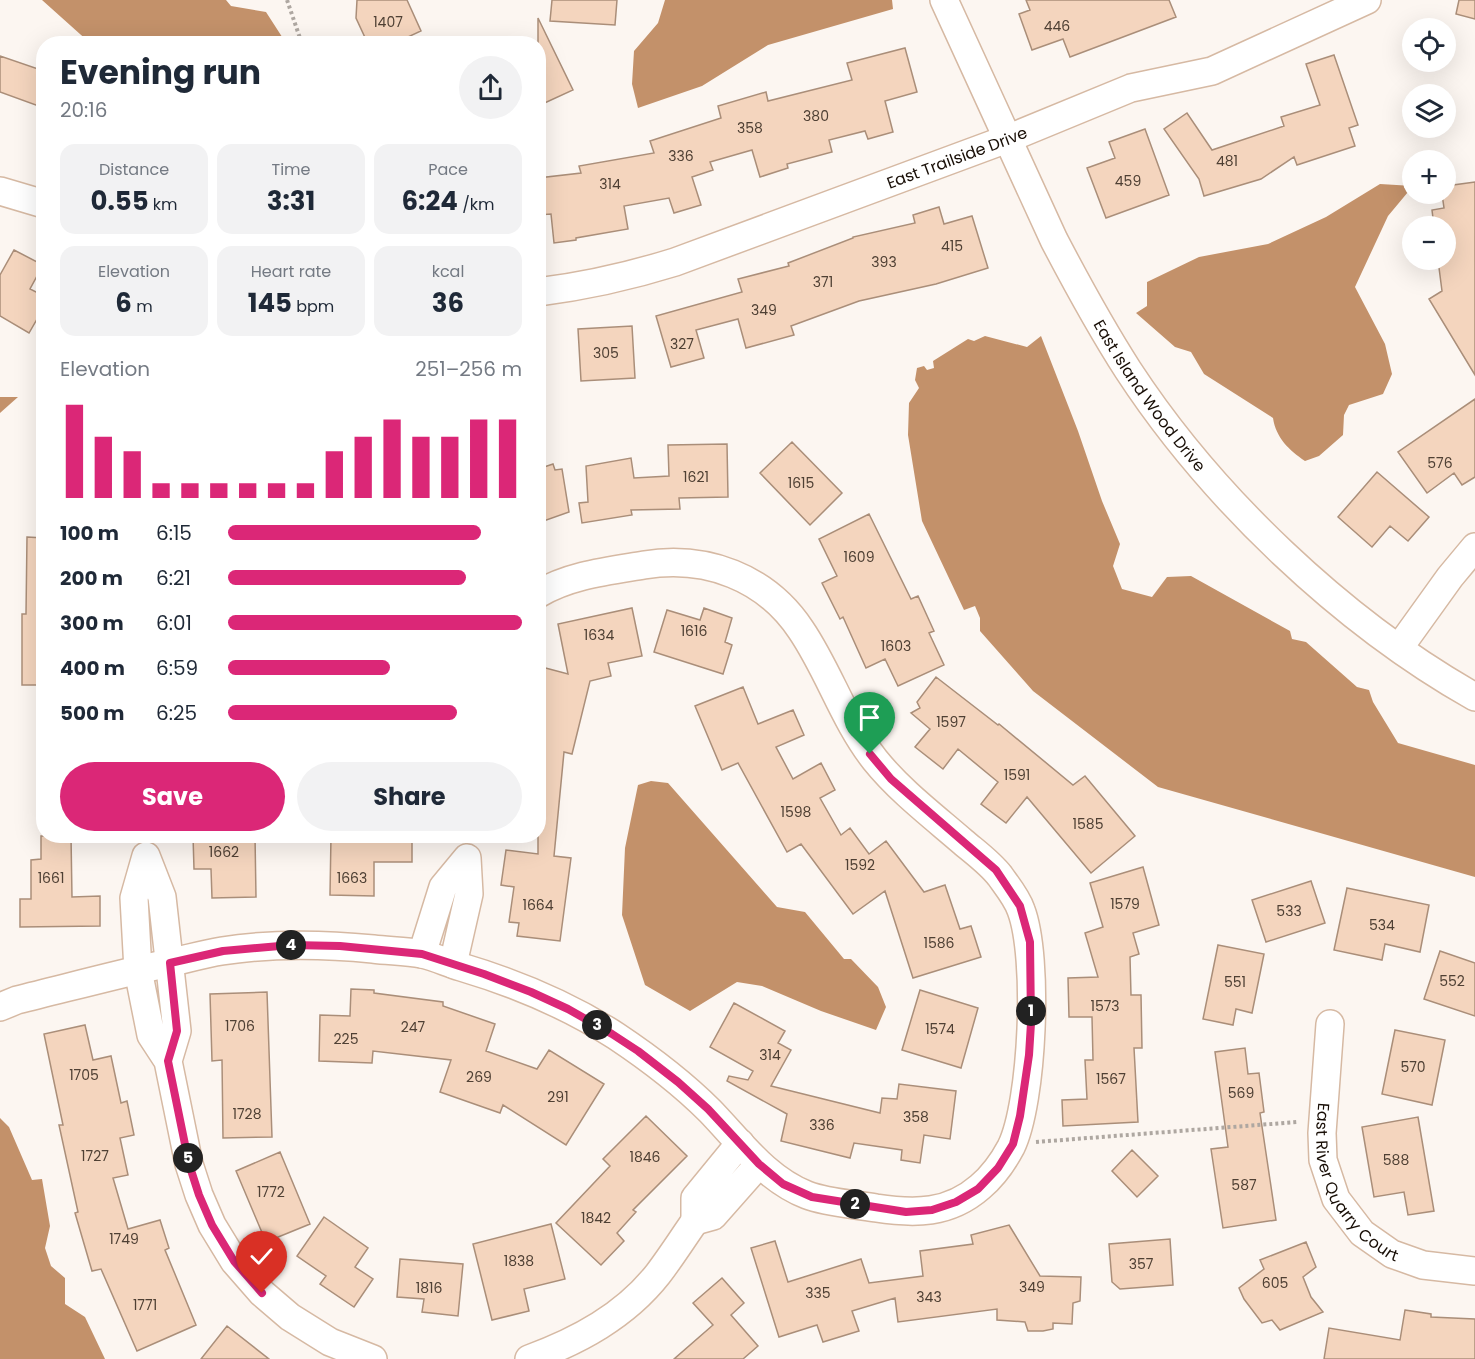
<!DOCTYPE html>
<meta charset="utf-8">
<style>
body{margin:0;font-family:Poppins,sans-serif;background:#f2f2f3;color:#1f2937;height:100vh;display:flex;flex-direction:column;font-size:22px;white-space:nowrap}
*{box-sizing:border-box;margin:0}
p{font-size:20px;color:#747a83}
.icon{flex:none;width:33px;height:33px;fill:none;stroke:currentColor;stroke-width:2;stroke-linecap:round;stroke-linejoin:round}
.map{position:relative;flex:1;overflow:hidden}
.panel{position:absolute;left:36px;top:36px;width:510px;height:807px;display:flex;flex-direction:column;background:#fff;border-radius:24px;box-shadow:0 6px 24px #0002}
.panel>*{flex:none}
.controls{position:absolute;left:1402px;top:18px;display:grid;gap:12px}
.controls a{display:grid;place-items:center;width:54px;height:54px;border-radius:50%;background:#fff;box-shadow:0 6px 24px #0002;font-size:30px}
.pin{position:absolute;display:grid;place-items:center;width:51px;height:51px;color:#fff;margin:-62px -26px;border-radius:50% 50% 50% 0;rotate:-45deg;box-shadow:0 0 6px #0007}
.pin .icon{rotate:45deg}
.km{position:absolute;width:30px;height:30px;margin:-15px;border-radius:50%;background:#222;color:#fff;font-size:16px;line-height:30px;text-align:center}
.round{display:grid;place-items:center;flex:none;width:63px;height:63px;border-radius:32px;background:#f2f2f3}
.head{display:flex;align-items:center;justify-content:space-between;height:102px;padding:0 24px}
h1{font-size:33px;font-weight:700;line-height:45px}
.metrics{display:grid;grid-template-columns:repeat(3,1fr);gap:9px;height:102px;padding:6px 24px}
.metrics div{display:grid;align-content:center;border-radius:15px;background:#f2f2f3;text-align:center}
.metrics b{font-size:26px;font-weight:700}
.metrics small{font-size:16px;font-weight:400}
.metrics p{font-size:16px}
.chart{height:168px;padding:12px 24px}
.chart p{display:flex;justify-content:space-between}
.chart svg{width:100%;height:108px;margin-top:6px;stroke:#db2777;stroke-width:6}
.button{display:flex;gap:12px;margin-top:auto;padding:12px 24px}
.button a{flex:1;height:69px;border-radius:36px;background:#db2777;color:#fff;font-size:24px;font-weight:700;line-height:69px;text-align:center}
.button a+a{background:#f2f2f3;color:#1f2937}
ul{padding:0 24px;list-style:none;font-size:20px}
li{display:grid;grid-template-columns:96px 72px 1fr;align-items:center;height:45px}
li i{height:15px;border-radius:8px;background:#db2777}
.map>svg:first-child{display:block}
.water{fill:#c3916a}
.building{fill:#f4d5be;stroke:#aa8e79;stroke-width:1.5}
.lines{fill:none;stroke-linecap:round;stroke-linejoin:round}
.minor-casing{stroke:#d6b9a3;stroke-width:30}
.path{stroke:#aea7a1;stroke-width:4;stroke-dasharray:3 3;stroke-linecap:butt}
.minor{stroke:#fff;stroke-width:27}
.route-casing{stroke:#fff;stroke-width:12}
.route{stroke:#db2777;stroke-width:8}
.labels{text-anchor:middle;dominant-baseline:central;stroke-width:4.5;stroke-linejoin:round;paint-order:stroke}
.number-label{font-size:14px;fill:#4f4034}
.street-label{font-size:16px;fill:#180e06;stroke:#fff}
</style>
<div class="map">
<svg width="1475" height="1359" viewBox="0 0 1475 1359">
<rect width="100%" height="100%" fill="#fcf6f1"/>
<path class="water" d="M42,0h184l5,6 35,6 20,31h-196z
M665,0h227l1,9 -125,36 -66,41 -64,22 -6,-24 2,-33 24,-28z
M1380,184l33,2 -25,30 -33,71 30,57 7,30 -9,20 -34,11 -5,10 -1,20 -24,21 -14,5c-16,-11 -29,-23 -32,-43l-69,-44 -13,-22 -16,-5 -39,-34 11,-7v-24l52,-25 69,-13 58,-27z
M985,336l42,11 14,-11 37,95 24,70 18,43 -7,22 9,23 30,8 15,-20 24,-1 99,55 2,8 14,3 51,45 12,3 4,12 25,41 77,22v112l-317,-90 -125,-96 -53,-60v-13l-5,-12 -11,4 -42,-89 -14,-86 1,-32 10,-15 -4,-8 2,-12 7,-2 3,4 7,-2 -1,-7 35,-22 6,2z
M0,397h18l-18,16z
M651,781l17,2 109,124 28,5 39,47h7l27,28 8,20 -10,23 -55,-19 -59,-25 -25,-4 -47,29 -45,-26 -23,-70 3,-67 13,-63z
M0,1118l9,9 23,53 10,-1 8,47 -5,22 6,18 14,12v26l20,13 20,42h-105z"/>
<path class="building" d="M357,0h50l14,31 -28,13h-25l-12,-26z
M552,0h65l-2,25 -65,-4z
M1026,0h143l7,17 -106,40 -7,-18 -31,11 -13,-36 11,-4z
M1459,0h16v19l-19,-5z
M538,18l35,72 -35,16z
M905,48l12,44 -32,9 8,31 -25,7 -3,-8 -36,9 3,12 -45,12 1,4 -28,9 -8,-27 -42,12 3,8 -21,7 9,28 -27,8 -5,-15 -45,8 4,23 -52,9v2l-22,3 -3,-29 -13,1v-37l43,-5 -2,-7 75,-13 -4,-12 71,-23 -3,-12 48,-14 2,9 84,-21 -5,-17z
M1334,55l24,70 -9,3 6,18 -58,19 -3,-8 -33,22 -57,17 -5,-17 -35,-50 23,-16 25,37 72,-24 -3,-9 39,-12 -14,-41z
M0,56l44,15v37l-44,-16z
M1145,129l24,66 -63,23 -19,-50 28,-10 -6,-16z
M1475,182v193l-46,-76 13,-8 -4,-31h8v-34h-12l-2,-16 12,-2 -2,-14h4v-8z
M939,207l5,17 28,-8 16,52 -52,16 -77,17 -68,25 3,9 -48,13 -8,-29 -42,11 8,28 -33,9 -15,-51 86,-24 -4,-13 51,-13 -1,-3 65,-25v-1l62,-14 -2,-8z
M14,250l29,15 -13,24 14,7v11l-15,26 -29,-17v-41z
M632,326l3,52 -54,3 -3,-52z
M1475,399v78l-13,8 -8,-12 -27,20 -29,-41z
M792,442l50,51 -32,32 -50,-52z
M727,444l1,53 -49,1 1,11 -49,1 1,5 -50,8 -3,-20 9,-1 -2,-36 45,-8 3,20 35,-2 -1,-31z
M553,464l2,6 7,-1 7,43 -31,11v-54z
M1377,472l52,45 -21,24 -18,-15 -18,21 -34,-30z
M869,514l42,85 7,-3 16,35 -5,2 15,32 -46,21 -13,-27 -19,9 -23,-51 -3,2 -18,-36 15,-7 -18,-37z
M27,537l17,1v147h-22v-71h4z
M632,608l10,48 -34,7 3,13 -21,5 -18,73 -8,-2 -10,104 17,2 -11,83 -43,-5 2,-13 -10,-1 5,-35 -13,-2 5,-35 32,4v-188l30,8 -10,-50z
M704,608l28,10 -7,24 7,3 -9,29 -69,-22 13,-42 33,10z
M936,677l62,48 1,-1 74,61 12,-9 50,60 -44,37 -64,-76 -21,26 -25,-19 17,-22 -40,-33 -15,20 -28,-22 15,-18 -19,-16 9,-5 -3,-6z
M743,687l15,37 35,-14 11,25 -28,12 17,32 28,-16 14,27 -15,8 21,37 9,-7 19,26 17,-13 38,51 21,-7 15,44 11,-3 10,31 -68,21 -28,-87 -32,23 -52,-70 -14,8 -49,-89 -16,7 -27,-64z
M41,836h30l1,61 28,-1v30l-80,1v-28h11v-39l10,-1z
M193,836h62l1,61 -44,1 -1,-29h-17z
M331,836h81v26h-38v34l-44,-1z
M1143,867l16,58 -26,8 6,21 -9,3 1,38h10l1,53h-8l4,74 -75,4 -1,-26 25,-1 -2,-39h8l-1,-43h-23l-1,-39 30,-1 -13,-44 18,-6 -13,-44z
M1311,881l14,42 -59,19 -14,-42z
M1347,888l82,17 -9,47 -35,-8 -3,16 -48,-10z
M1218,945l46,9 -12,59 -16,-4 -3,16 -30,-6z
M1440,951l35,12v53l-51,-17z
M351,989l23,1v3l69,9v4l52,18 -9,27 51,18 12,-19 55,34 -38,61 -63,-40 -3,8 -60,-21 11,-32 -78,-9 -1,12 -53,-2 1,-46 30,1z
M920,990l58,18 -17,60 -59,-18z
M267,992l5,145 -49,1 -1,-78 -10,1 -2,-67z
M734,1003l51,28 -7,12 13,7 -20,36 109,27 2,-15 15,1 2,-15 57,7 -6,48 -26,-4 -4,28 -19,-3 1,-10 -48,-7 -4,15 -69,-17 6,-27 -60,-33 2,-5 19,4 5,-9 -43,-24z
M85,1025l8,35 18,-4 10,47 6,-2 7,34 -14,3 8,37 -15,3 15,51 32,-9 9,28 -4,2 31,75 -59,26 -36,-82 -9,2 -17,-58 3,-1 -19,-87h4l-19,-91z
M1395,1030l50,10 -13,65 -50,-11z
M1245,1048l3,26 11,-1 5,39 -4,1 16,107 -53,8 -12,-79 17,-2 -13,-95z
M646,1116l41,40 -54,54 3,2 -19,21 7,8 -23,24 -45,-42 54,-57 -7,-7z
M1418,1117l16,94 -26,4 -4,-23 -30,5 -12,-70z
M1132,1150l26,26 -21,21 -25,-26z
M280,1152l30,72 -44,18 -30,-71z
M324,1217l44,31 -13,19 18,12 -19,28 -34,-23 6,-8 -29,-20z
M551,1224l14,55 -41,10 5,22 -37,9 -19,-76z
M1009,1225l31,51 41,1 -1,24 -7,2 -1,21 -19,-1v6l-10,2h-15l-3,-9 -28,-2v-11l-99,13 -3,-24 -43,13 7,20 -36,11 -6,-17 -38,12 -28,-89 24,-7 13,41 73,-23 8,24 54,-7 -3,-25 53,-7 -2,-9z
M1170,1239l3,46 -53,4 -8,-7 -3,-38z
M1306,1242l10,25 -13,10 8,20 12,15 -43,18 -8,-10 -10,3 -18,-24 -5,-11 25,-19 -4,-9z
M400,1259l63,5 -5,52 -36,-4 2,-13 -27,-2z
M722,1278l22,25 -13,12 27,31 -15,13h-69l39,-34 -20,-22z
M1405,1310l26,4v3l44,2v40h-151l5,-31 71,12z
M227,1326l42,33h-68z"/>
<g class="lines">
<g class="minor-casing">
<g id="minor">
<path id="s1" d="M944,0l110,240c23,44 47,88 74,130 83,127 214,252 347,327"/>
<path d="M0,191l44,13"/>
<path id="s2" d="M538,292c48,-6 92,-16 137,-30l332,-123 124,-51 81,-17 155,-71"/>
<path d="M1399,648l51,-71 25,-30"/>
<path d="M422,954l21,-67 24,-29 2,36 -16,70"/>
<path d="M0,1007l17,-7c49,-12 98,-25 147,-36 19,-4 39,-10 58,-13 50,-8 101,-7 151,-2 16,2 33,2 49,5 13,3 26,9 39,13 54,16 107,38 155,69 33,22 66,47 94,75 30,31 56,68 97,84 21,8 47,9 69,13 39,6 73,6 104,-21 13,-11 23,-25 31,-40 22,-45 28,-190 10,-237 -4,-12 -14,-24 -21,-34 -10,-13 -24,-23 -37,-34 -30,-26 -63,-51 -88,-82 -31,-39 -46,-89 -74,-130 -35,-53 -95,-75 -157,-65 -36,6 -74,10 -106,29"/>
<path id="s3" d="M1330,1024l-8,109 1,27 13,39 26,34 30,21 31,11 52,6"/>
<path d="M168,1061l9,-30 -15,-134 -16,-41 -12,42 4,72 13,65 17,26 21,103 10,31 13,30 22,36 28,32 28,24 40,25 43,17"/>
<path d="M740,1143l-45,55v23l18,-5 46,-52"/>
<path d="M529,1359c49,-18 96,-43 129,-85 13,-17 25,-36 37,-53"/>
</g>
</g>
<path class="path" d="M287,0l15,44
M1036,1142l261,-20"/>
<use href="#minor" class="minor"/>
</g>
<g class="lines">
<g class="route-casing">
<path id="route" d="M262,1293l-28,-32 -22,-36 -13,-30 -10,-31 -21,-103 9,-30 -7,-68 53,-12 68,-6 49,1 82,8 62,20 47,18 37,17 44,25 26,17 40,31 30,27 51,55 24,20 29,13 94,15 26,-2 24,-8 22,-13 20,-21 15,-24 7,-28 9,-61 2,-32 -1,-81 -10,-36 -24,-36 -105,-91 -21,-25"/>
</g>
<use href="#route" class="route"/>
</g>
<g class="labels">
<g class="number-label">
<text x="388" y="22">1407</text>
<text x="1057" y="26">446</text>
<text x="816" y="116">380</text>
<text x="750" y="128">358</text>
<text x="681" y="156">336</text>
<text x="1227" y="161">481</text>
<text x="1128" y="181">459</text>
<text x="610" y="184">314</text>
<text x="952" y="246">415</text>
<text x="884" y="262">393</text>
<text x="823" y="282">371</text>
<text x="764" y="310">349</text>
<text x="682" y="344">327</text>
<text x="606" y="353">305</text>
<text x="1440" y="463">576</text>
<text x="696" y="477">1621</text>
<text x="801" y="483">1615</text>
<text x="859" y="557">1609</text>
<text x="694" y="631">1616</text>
<text x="599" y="635">1634</text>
<text x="896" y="646">1603</text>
<text x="951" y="722">1597</text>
<text x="1017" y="775">1591</text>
<text x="796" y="812">1598</text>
<text x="1088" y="824">1585</text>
<text x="224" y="852">1662</text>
<text x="860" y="865">1592</text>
<text x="51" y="878">1661</text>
<text x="352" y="878">1663</text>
<text x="1125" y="904">1579</text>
<text x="538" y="905">1664</text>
<text x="1289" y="911">533</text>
<text x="1382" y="925">534</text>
<text x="939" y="943">1586</text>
<text x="1452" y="981">552</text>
<text x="1235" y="982">551</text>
<text x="1105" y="1006">1573</text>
<text x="240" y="1026">1706</text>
<text x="413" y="1027">247</text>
<text x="940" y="1029">1574</text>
<text x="346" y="1039">225</text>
<text x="770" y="1055">314</text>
<text x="1413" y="1067">570</text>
<text x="84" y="1075">1705</text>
<text x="479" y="1077">269</text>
<text x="1111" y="1079">1567</text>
<text x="1241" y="1093">569</text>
<text x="558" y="1097">291</text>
<text x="247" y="1114">1728</text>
<text x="916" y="1117">358</text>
<text x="822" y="1125">336</text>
<text x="95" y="1156">1727</text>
<text x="645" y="1157">1846</text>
<text x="1396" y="1160">588</text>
<text x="1244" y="1185">587</text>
<text x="271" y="1192">1772</text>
<text x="596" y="1218">1842</text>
<text x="124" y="1239">1749</text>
<text x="519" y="1261">1838</text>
<text x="1141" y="1264">357</text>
<text x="1275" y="1283">605</text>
<text x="1032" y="1287">349</text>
<text x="429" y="1288">1816</text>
<text x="818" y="1293">335</text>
<text x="929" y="1297">343</text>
<text x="145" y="1305">1771</text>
</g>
<g class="street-label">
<text stroke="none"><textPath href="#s2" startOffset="441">East Trailside Drive</textPath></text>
<text stroke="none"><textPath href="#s1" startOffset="447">East Island Wood Drive</textPath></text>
<text stroke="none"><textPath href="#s3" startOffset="171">East River Quarry Court</textPath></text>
</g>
</g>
</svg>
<div class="controls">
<a><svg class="icon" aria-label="locate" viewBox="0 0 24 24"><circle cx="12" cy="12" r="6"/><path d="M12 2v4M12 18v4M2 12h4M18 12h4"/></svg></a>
<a><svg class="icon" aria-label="layers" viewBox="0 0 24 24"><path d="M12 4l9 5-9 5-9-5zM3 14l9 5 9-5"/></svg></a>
<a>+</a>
<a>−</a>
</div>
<div class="pin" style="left:870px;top:754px;background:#1e9e55"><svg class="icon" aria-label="arrive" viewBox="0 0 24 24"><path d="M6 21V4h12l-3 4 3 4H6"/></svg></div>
<div class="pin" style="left:262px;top:1293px;background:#d93025"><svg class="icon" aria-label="check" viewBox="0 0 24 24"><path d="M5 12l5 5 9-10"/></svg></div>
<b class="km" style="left:1031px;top:1011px">1</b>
<b class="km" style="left:855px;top:1204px">2</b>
<b class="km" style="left:597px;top:1025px">3</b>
<b class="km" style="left:291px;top:945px">4</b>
<b class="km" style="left:188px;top:1158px">5</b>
<section class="panel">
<div class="head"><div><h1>Evening run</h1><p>20:16</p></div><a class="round"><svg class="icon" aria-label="share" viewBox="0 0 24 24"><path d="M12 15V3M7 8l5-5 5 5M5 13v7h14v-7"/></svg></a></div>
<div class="metrics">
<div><p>Distance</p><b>0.55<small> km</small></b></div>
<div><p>Time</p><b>3:31</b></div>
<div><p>Pace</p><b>6:24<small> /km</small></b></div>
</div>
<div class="metrics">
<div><p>Elevation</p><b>6<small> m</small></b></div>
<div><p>Heart rate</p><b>145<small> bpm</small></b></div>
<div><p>kcal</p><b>36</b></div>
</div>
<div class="chart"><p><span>Elevation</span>251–256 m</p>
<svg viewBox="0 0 160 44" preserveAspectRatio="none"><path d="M5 44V6M15 44V19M25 44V25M35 44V38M45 44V38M55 44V38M65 44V38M75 44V38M85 44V38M95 44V25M105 44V19M115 44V12M125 44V19M135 44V19M145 44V12M155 44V12"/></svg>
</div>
<ul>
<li><b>100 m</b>6:15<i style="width:86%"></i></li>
<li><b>200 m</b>6:21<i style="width:81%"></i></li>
<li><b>300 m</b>6:01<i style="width:100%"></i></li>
<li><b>400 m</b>6:59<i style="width:55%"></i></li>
<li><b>500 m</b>6:25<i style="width:78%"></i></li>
</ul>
<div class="button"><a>Save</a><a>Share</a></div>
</section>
</div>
